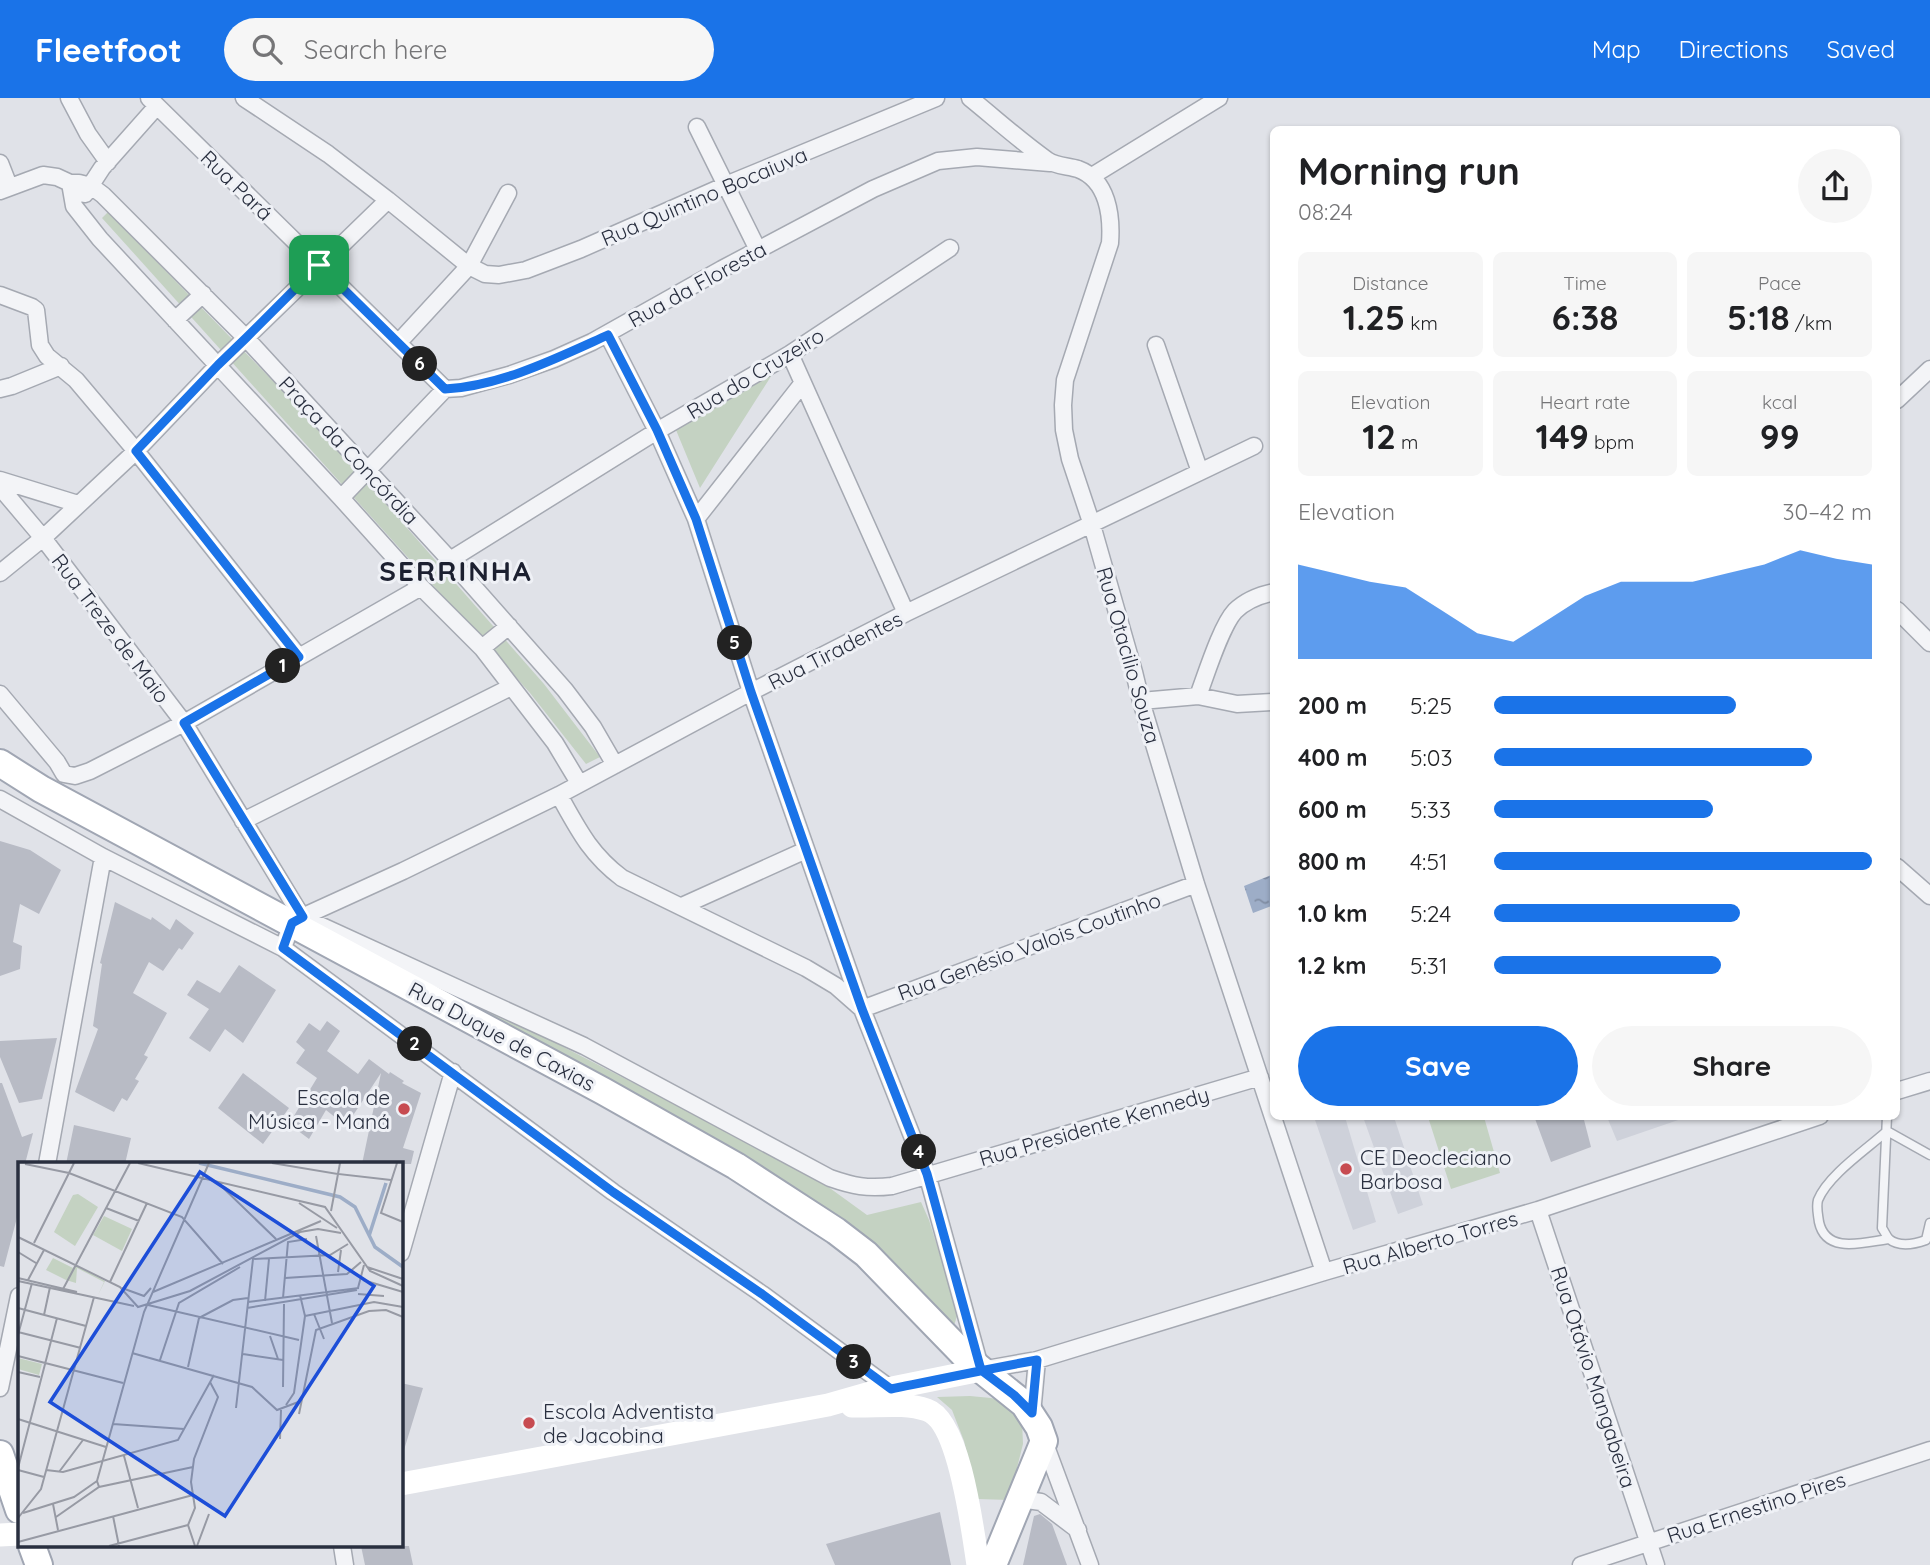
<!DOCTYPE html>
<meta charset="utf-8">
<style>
body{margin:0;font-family:Quicksand,sans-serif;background:#f6f6f6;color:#202124;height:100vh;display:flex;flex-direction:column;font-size:26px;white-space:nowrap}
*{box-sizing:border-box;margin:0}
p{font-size:23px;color:#757577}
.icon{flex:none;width:38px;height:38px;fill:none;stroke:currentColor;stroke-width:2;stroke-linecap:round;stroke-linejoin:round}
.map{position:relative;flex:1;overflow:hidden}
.drawer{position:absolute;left:1270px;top:28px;width:630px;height:994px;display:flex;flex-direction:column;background:#fff;border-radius:10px;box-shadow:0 2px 5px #0004}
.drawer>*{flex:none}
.pin{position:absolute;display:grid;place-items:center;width:60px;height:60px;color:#fff;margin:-30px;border-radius:14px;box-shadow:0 4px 10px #0006}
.km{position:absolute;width:35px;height:35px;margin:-18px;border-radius:50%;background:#222;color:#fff;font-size:19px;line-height:35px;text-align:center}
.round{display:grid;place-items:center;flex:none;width:74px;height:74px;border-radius:37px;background:#f6f6f6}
.headline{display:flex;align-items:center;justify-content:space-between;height:119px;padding:0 28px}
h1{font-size:38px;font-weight:800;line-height:52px}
.metrics{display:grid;grid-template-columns:repeat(3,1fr);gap:10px;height:119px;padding:7px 28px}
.metrics div{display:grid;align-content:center;border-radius:10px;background:#f6f6f6;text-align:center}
.metrics b{font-size:35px;font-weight:800}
.metrics small{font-size:19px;font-weight:400}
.metrics p{font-size:19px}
.chart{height:196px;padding:14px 28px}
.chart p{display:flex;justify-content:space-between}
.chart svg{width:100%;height:126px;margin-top:7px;fill:#1a73e8;opacity:.7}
.primary-button{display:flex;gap:14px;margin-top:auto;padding:14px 28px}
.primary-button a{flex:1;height:80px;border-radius:42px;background:#1a73e8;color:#fff;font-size:28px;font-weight:800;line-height:80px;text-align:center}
.primary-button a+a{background:#f6f6f6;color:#202124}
ul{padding:0 28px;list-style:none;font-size:23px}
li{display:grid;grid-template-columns:112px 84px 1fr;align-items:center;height:52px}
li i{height:18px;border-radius:9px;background:#1a73e8}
header{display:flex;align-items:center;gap:42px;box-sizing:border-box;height:98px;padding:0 35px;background:#1a73e8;color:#fff}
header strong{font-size:33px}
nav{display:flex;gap:38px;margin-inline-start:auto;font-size:24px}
.search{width:490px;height:63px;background:#f6f6f6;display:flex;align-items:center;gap:18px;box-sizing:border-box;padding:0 24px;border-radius:38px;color:#757577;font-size:26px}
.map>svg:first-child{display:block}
.built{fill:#ced1da}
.green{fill:#c4d2c2}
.water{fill:url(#water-ripples)}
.building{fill:#b8bbc5}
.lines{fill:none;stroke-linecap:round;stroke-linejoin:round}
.lane-casing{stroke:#a5a9b2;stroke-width:11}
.street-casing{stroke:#a5a9b2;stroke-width:19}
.primary-casing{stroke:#a0a6b3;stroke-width:30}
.lane{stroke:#f3f4f7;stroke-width:8}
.street{stroke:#f3f4f7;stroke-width:16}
.secondary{stroke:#fff;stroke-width:23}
.primary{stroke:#fff;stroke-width:26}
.route-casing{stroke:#fff;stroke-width:14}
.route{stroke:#1a73e8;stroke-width:9}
.poi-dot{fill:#c74b51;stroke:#eff1f6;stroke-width:2.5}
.labels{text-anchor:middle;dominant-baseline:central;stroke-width:6;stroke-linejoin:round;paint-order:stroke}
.street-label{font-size:21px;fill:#292f3f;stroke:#eff1f6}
.poi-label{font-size:21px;fill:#292f3f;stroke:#eff1f6;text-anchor:start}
.district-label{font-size:28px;font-weight:bold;letter-spacing:2px;fill:#1c2030;stroke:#eff1f6}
.inset-river{fill:none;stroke:#9dadc7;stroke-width:3.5}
.inset-road{fill:none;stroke:#979aa4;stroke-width:2}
.view{fill:#1d4ed8;fill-opacity:0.15;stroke:#1d4ed8;stroke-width:3.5}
.inset-edge{fill:none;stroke:#292f3f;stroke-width:3.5}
</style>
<header>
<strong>Fleetfoot</strong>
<div class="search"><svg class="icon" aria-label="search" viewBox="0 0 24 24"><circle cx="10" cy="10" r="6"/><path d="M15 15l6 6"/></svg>Search here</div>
<nav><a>Map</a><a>Directions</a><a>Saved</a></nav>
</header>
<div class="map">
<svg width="1930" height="1467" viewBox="0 0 1930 1467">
<defs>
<pattern id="water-ripples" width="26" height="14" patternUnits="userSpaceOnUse" patternTransform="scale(1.75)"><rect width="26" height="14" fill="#9dadc7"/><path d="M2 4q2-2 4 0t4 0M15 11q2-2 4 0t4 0" fill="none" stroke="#808da3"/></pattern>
</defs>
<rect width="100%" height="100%" fill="#e0e2e8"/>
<path class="built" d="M1314,1019h31l31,105 -23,8z
M1363,1019h31l29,88 -25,9z
M1607,1019h80l-70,24z"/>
<path class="green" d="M108,114l213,218 223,254 56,73 -14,7 -56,-71 -428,-475z
M775,272l-75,118 -24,-58z
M339,830l100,55 370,190 58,42 54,-13 8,18 29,93 -7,22 -89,-93 -369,-213z
M1428,1019h56l16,56 -49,16z
M970,1298l21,2 13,3 18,20 1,23 -14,56 -31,-1 -14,-58 -12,-31 -15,-13z"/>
<path class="water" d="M1274,776v31l-21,8 -9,-27z"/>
<path class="building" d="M0,743l30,9 31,20 -22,44 -19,-10 -7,38 9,4 -2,23 -20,7z
M115,804l36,18 1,-3 18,13 6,-11 18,14 -12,17 -3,-2 -16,23 -14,-9 -16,31 34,20 -23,42 4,2 -13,22 4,2 -12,20 -5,-3 -8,14 -39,-20 23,-63 -5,-3 9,-62 -2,-1z
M239,867l37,25 -33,53 -18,-14 -15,23 -21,-14 20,-29 -22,-14 10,-15 23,13z
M327,923l13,10 -13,20 31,23 11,-15 20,15 1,-2 14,9 -2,2 19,10 -18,55 11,3 -3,13h-49l19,-91 -35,53 -20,-16 -17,29 -20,-15 28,-46 -21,-15 9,-13 -9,-8 13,-19 11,8z
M57,940l-15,61 -23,4 -19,-46v-16z
M243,975l46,35 -26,36 -45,-36z
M0,985h2l20,54 11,-4 -8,31h-6v46l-15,57 -4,-1z
M1534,1018h49l8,31 -40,15z
M74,1027l57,13 -6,26h-59z
M401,1285l22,5 -19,62 -3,-1z
M940,1414l11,53h-116l-9,-21z
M1040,1416l12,10 15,41h-44l11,-49z
M361,1448h48l4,19h-48z"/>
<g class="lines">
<g class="lane-casing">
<path id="lane" d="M1887,1018l-5,112c3,4 4,8 7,11 10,8 26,5 37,1l4,-17
M1887,1033c-20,18 -59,44 -69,69 -2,7 0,14 1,22 7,33 46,20 70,17
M1887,1033l43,24"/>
</g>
<g class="street-casing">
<path id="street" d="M69,0l19,36 20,28
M149,0l296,291
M244,0l84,56 60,46 81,66 16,8 14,1 27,-5 55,-21 152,-67 203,-84
M970,0c26,21 50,43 77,62 8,6 21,6 31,9 30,11 34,47 32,74l-45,137 -2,25 1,25 6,29 22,66 42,147 7,29 55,183 128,388
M697,29l61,123
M0,65l9,23
M1092,78l127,-78
M70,85l4,23 26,33 241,259 80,89 61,61 73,95 24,40
M0,93l43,-16 14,2 13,6h9l12,3 12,9 143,143 204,222 115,130 28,37 22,38
M85,96l17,-26 55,-62
M0,197l32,12 4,3 4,35 7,11 29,24 60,71 163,206
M175,222l28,-26
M608,237l49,96 39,88 55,173 111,317 65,165 54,196 56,-10 287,-88 214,-62 282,-94
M399,244l70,-76 39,-73
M1156,247l44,127
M790,256l116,259
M0,291l12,-3 49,-20
M1897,302l33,-31
M0,382l78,24
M0,389l43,51 141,185 118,194 282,129 246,132c23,8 37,11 62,8l368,-109
M341,400l104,-109 16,-1 48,-13 45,-16 38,-17 130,-73 151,-80 65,-28 39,-4 73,6
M696,421l106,-135
M450,462l207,-129 133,-77 160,-106
M0,475l43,-35 93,-87 82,-86 170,-165
M1897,512l33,33
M482,550l27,-22
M0,596l57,68 7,12 11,2 15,-5 94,-48 237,-136
M1198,598c8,-21 23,-70 37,-85 11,-11 25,-16 39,-19
M1141,603l57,-5 39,8 37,-2
M559,697c19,34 31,59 63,83l184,90 30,18 25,22
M0,701l103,58 180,91 330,244 149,102 129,95
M243,723l268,-134
M1897,769l33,29
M682,808l124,-56
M283,850l9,-25 10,-6 101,-46 156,-76 192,-103 155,-79 348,-167
M862,911l334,-125
M1897,993l33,-10
M47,1066l56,-307
M1538,1112l118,355
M401,1155l52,-181
M0,1290l19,-92
M1032,1316l5,-54
M1044,1343l46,124
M1020,1401l21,3 37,28
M342,1448l3,19
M1581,1467l349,-115"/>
</g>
<g class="primary-casing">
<path id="primary" d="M0,665l41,26 562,302 133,75 100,65 30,23 102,105 56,45 15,23 5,14 -51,124
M0,1356l19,56
M32,1448l7,19"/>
</g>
<use href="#lane" class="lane"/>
<use href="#street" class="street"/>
<path class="secondary" d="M852,1308c24,1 52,-4 75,4 33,11 46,123 51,155
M401,1386l427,-79 49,-14 104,-21
M0,1437l19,-1"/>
<use href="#primary" class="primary"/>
</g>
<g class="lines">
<g class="route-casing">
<path id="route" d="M319,167l-73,73 -28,27 -82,86 163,206 -115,66 119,194 -11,6 -9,25 330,244 149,102 129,95c49,-10 97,-20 146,-29l-5,53 -18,-18 -33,-25 -54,-196 -65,-165 -111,-317 -55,-173 -39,-89 -49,-95c-51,23 -107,51 -163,54l-126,-124"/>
</g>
<use href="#route" class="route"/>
</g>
<g class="poi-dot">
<circle cx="404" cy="1011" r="7"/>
<circle cx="1346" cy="1071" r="7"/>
<circle cx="529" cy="1325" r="7"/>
</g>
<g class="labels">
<g class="street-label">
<text transform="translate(237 87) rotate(44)">Rua Pará</text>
<text transform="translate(704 98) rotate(-23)">Rua Quintino Bocaiuva</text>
<text transform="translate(697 186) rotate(-29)">Rua da Floresta</text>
<text transform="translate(755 275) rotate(-31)">Rua do Cruzeiro</text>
<text transform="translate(349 352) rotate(47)">Praça da Concórdia</text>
<text transform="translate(111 530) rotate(53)">Rua Treze de Maio</text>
<text transform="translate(835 552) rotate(-27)">Rua Tiradentes</text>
<text transform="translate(1129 557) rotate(74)">Rua Otacilio Souza</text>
<text transform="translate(1029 848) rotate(-20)">Rua Genésio Valois Coutinho</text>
<text transform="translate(502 938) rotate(28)">Rua Duque de Caxias</text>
<text transform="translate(1094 1028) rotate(-16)">Rua Presidente Kennedy</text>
<text transform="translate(1430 1144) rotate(-16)">Rua Alberto Torres</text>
<text transform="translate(1594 1279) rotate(72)">Rua Otávio Mangabeira</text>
<text transform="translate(1756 1409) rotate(-18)">Rua Ernestino Pires</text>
</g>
<g class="poi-label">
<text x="390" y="999" text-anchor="end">Escola de<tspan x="390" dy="24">Música - Maná</tspan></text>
<text x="1360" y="1059">CE Deocleciano<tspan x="1360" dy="24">Barbosa</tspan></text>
<text x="543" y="1313">Escola Adventista<tspan x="543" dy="24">de Jacobina</tspan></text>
</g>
<g class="district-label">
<text x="456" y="472">SERRINHA</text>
</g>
</g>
<g transform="translate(18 1064)">
<rect width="385" height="385" fill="#e0e2e8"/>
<path d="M60,32l20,13 -23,39 -21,-14 19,-37zM86,54l28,13 -10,22 -29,-16zM35,96l20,10 2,-3 30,16 -7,14 6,-13 -27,-14 -1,15 -10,-3 -20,-10zM0,196l24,6 -3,11 -21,-6z" fill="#c4d2c2"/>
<path class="inset-river" d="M181,1l141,34 15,10 20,40 28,20M351,74l17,-53"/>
<path class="inset-road" d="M120,1l187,44 45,64 33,15M254,1l66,11 -7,37M322,1l-2,11 53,6M379,1l-16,50 22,9M7,2l44,9 113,44 41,47M199,20l59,57M281,41l38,25M88,46l33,13M298,74l16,87M0,75l102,50 18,20 52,-16 110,-59 18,-3 23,4M16,81l40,-80M0,90l18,11M234,97l78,-4 18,-11M349,105l36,12M320,110l3,-22M0,116l59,14M267,116l62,-4 14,-12M10,118l16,-30M345,118l40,12M0,119l116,25M92,120l37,-79M104,126l22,8 7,-8M340,126l6,-23M44,129l68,-128M135,130l168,-71M340,132l26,2M265,136l5,-56 19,-3M247,139l4,-42M230,140l111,-14M130,143l151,35M0,146l68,18M229,146l110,-18M296,152l10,25M26,153l6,-28M287,154l69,-14 29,5M181,156l34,-18 15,-2M0,170l63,16M0,173l14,-52M252,174l8,23M114,191l120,34 25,23 24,-9M225,192l40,6M0,194l105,27M142,198l19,-57 61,-36M170,205l11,-49M0,210l22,5M265,225l1,-83M268,243l8,-12 11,-77 -5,-21M218,246l17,-149M281,252l17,-84 53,-19 17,-1 17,7M0,257l88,28M95,262l71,5M262,277l1,-29M106,294l14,52M0,306l39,-150M0,308l26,7M28,308l17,2 115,-32 36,-65M41,310l24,-32M81,325l-2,-6 47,-169 65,-149M35,342l5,26M5,351l51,-16 23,-16M95,354l6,30M38,355l43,-30 94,-20M0,356l23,-29 53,-192M0,380l175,-47M91,384l79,-21M177,384l-7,-21 7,-17 -4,-26 3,-23 24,-62 -8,-15M179,384l12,-32"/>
<path class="view" d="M182,10l174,114 -149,230 -175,-114z"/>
<rect width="385" height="385" class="inset-edge"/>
</g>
</svg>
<div class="pin" style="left:319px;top:167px;background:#1e9e55"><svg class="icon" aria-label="arrive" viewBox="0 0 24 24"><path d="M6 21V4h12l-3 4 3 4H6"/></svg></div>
<b class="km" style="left:283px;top:568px">1</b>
<b class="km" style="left:415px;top:946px">2</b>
<b class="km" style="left:854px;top:1264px">3</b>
<b class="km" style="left:919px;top:1054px">4</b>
<b class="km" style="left:735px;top:545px">5</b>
<b class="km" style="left:420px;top:266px">6</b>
<section class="drawer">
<div class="headline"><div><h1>Morning run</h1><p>08:24</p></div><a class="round"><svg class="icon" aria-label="share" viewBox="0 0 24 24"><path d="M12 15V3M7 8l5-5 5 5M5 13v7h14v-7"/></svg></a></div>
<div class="metrics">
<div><p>Distance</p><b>1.25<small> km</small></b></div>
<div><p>Time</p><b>6:38</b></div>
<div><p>Pace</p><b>5:18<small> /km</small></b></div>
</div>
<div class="metrics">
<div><p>Elevation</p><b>12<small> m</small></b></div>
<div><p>Heart rate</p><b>149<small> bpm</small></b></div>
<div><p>kcal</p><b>99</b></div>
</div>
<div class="chart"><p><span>Elevation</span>30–42 m</p>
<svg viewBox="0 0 160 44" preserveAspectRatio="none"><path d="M0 44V11L10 14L20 17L30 19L40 27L50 35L60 38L70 30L80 22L90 17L100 17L110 17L120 14L130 11L140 6L150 9L160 11V44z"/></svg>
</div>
<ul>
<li><b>200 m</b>5:25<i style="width:64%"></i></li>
<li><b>400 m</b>5:03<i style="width:84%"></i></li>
<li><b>600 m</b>5:33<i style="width:58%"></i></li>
<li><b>800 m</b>4:51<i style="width:100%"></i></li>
<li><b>1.0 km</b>5:24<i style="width:65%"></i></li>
<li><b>1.2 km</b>5:31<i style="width:60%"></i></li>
</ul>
<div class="primary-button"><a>Save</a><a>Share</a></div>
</section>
</div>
